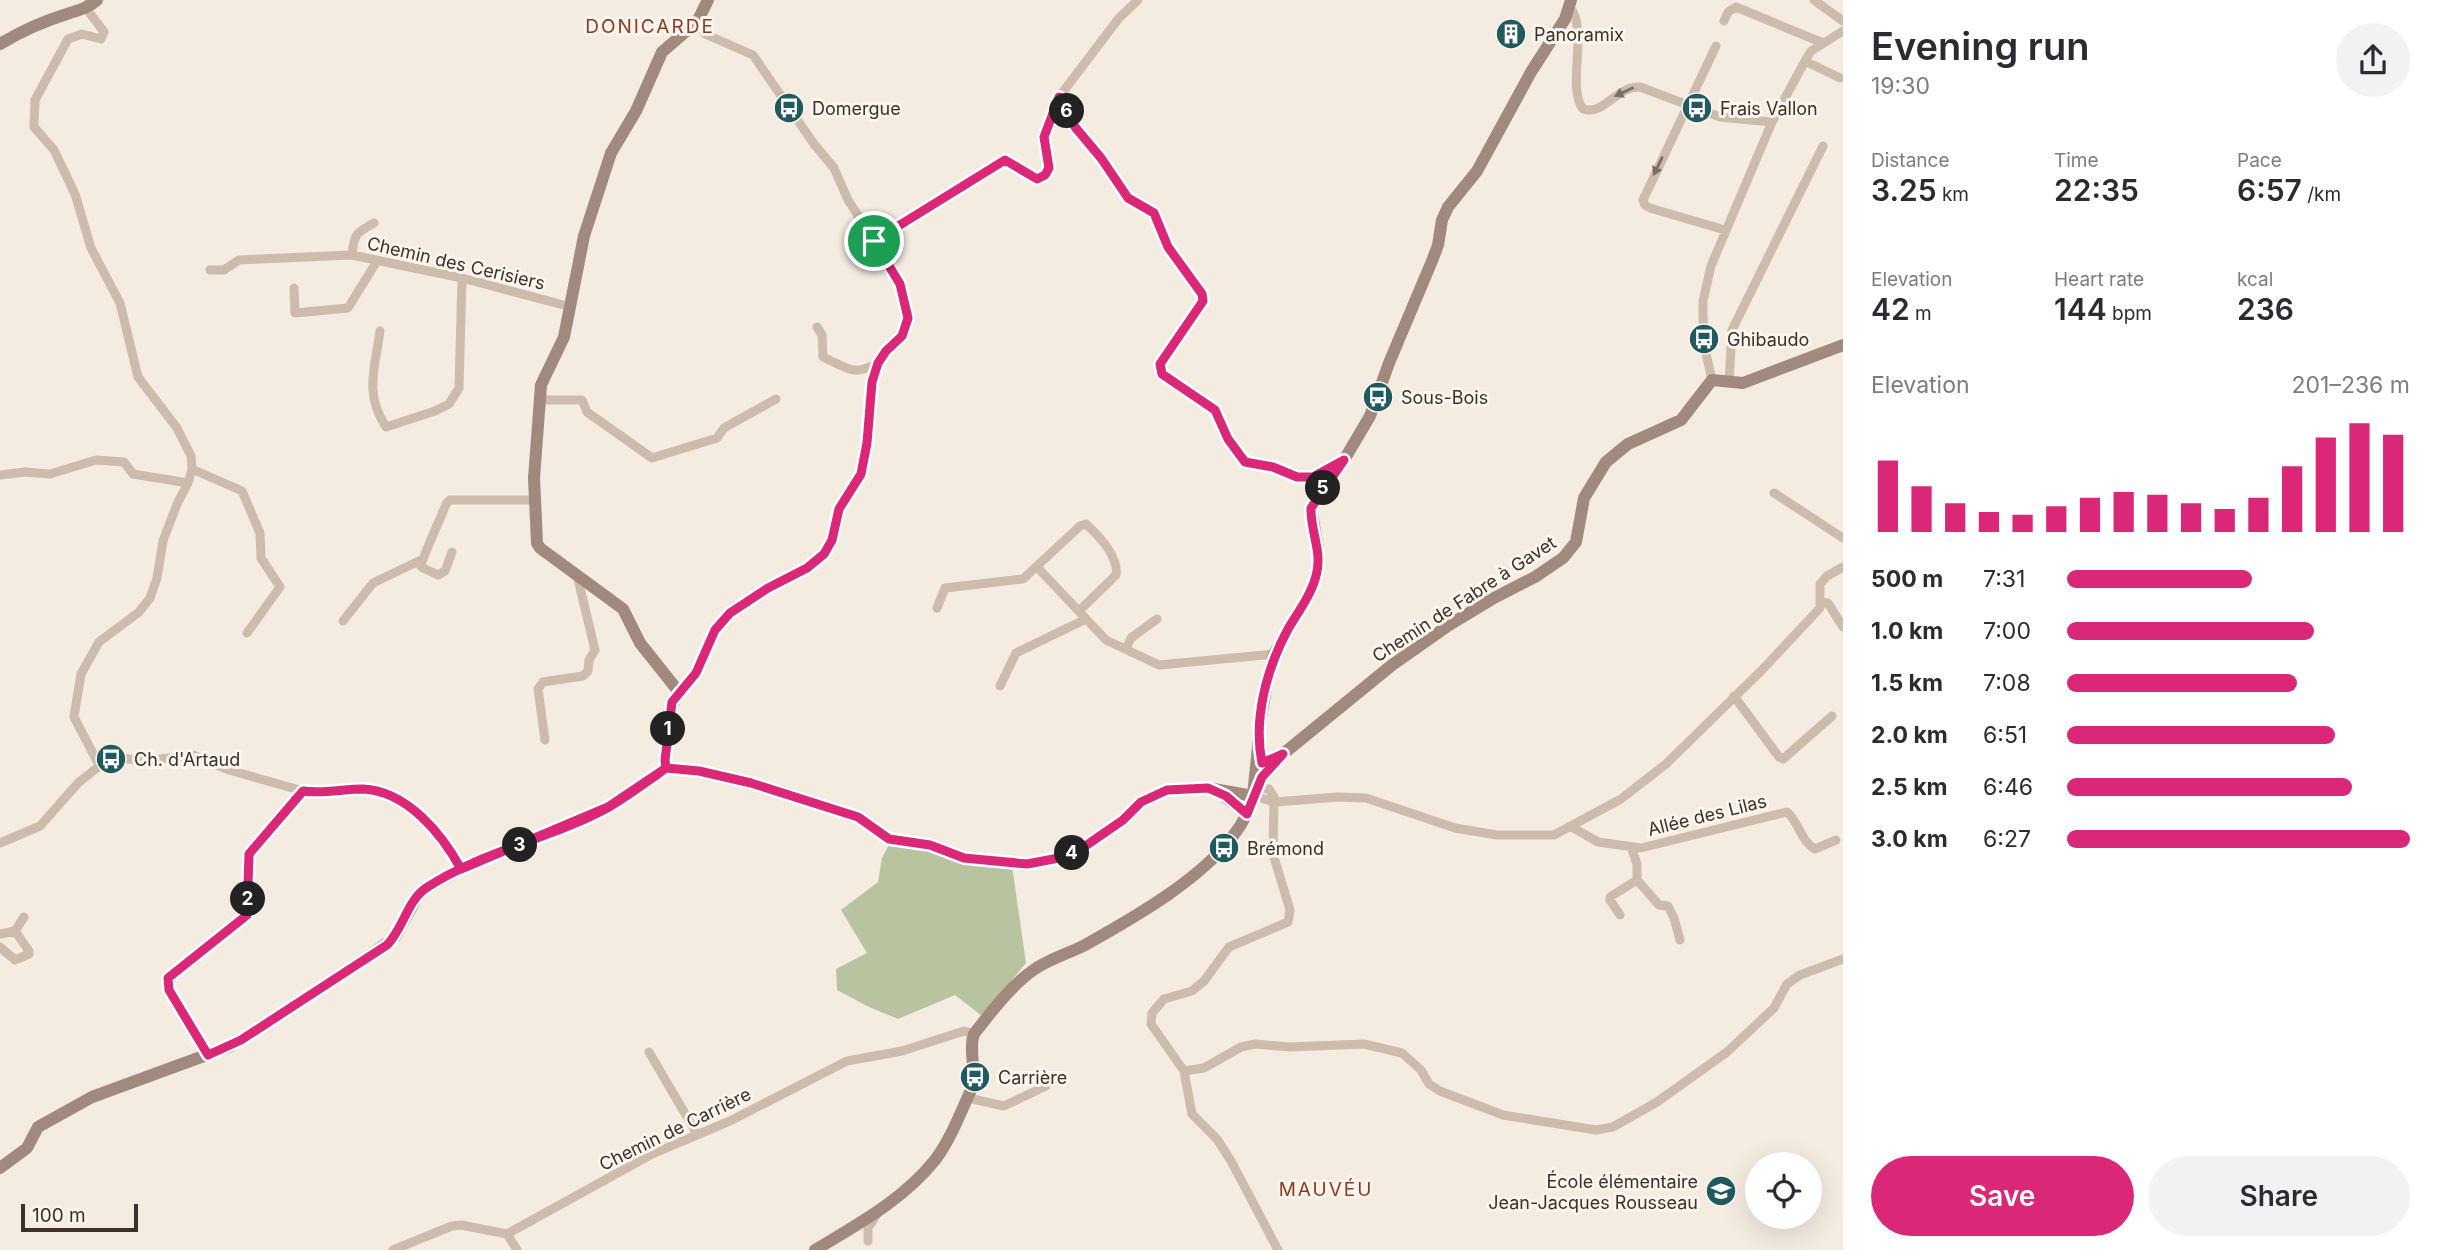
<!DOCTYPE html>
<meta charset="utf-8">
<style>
body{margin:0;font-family:Inter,sans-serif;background:#f2f2f3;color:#2b2b33;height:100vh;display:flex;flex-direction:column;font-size:26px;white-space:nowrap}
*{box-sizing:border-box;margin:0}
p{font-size:23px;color:#7c7c81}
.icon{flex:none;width:38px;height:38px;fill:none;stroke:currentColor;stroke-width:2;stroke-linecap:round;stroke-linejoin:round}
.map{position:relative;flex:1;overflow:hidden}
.details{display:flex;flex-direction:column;background:#fff;width:595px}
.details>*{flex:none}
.buttons{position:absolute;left:1745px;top:1152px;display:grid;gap:14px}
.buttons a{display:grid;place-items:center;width:77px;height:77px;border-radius:50%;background:#fff;box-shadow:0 7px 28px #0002;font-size:35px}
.scale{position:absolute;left:21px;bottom:18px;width:117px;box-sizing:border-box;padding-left:7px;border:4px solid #3b302b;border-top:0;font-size:19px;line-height:24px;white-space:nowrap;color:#3b302b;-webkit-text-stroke:5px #fbf5ee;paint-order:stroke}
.pin{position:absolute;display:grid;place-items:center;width:60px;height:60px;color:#fff;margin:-30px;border:4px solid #fff;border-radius:50%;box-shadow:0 2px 7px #0007}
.km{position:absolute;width:35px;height:35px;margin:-18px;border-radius:50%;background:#222;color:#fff;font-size:19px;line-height:35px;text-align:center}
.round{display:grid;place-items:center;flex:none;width:74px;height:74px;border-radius:37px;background:#f2f2f3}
.headline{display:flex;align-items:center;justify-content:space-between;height:119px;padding:0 28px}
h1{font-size:38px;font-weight:600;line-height:52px}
.stats{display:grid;grid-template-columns:repeat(3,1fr);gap:10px;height:119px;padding:7px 28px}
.stats div{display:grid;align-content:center}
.stats b{font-size:30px;font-weight:600}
.stats small{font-size:19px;font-weight:400}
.stats p{font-size:19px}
.chart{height:196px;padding:14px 28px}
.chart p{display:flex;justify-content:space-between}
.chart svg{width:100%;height:126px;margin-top:7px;stroke:#db2777;stroke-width:6}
.primary-button{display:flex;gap:14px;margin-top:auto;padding:14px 28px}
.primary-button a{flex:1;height:80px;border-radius:42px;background:#db2777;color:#fff;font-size:28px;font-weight:600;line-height:80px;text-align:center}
.primary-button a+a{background:#f2f2f3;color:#2b2b33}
ul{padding:0 28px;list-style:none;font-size:23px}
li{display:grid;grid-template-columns:112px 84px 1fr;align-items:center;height:52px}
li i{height:18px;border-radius:9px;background:#db2777}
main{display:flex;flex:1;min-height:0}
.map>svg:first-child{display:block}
.green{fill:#b8c4a0}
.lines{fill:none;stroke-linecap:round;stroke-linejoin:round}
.street{stroke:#cdbbac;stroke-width:9}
.secondary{stroke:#a18a7d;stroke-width:12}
.oneway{fill:#7d6f65}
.route-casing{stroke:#fff;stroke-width:14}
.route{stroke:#db2777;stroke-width:9}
.labels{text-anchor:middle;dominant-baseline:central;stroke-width:6;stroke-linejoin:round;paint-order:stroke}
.poi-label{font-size:18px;fill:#3b302b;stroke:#fbf5ee;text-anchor:start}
.street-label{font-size:18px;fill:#3b302b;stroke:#fbf5ee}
.neighbourhood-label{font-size:19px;letter-spacing:2px;fill:#8c3b22;stroke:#fbf5ee}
</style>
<main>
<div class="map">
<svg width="1843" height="1250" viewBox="0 0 1843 1250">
<rect width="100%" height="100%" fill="#f4ebe1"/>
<path class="green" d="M891,841l121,25 14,97 -44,53 -27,-21 -57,24 -29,-12 -32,-17 -1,-21 31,-16 -26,-43 37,-28 4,-24z"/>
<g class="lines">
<path class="street" d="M1814,0l29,21
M87,4l-1,4 18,24 -3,7 -19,-5 -14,5 -33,61 -1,27 20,23 21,44 16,54 29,55 18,74 39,51 14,28 1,13 -4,14 -11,21 -14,37 -6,37 -7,20 -11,14 -40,30 -18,32 -7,43 25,48
M1570,7c19,24 -4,80 13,102 21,7 33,-23 57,-22l80,30 52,5
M1724,21l4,-9 8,-5 87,36
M1716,46l-73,154 2,5 5,3 75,22
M1805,61l35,17
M1059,97l16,30 26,31 27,40 26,15 14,34 34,47 1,7 -43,63 2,10 53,36 13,29 17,23 28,5 24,10h16l29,-15
M874,241l131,-81 32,19 9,-4 3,-7 -5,-31 15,-40 60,-79 19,-18
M352,255c2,-21 4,-22 22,-32
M210,270h14l15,-10 113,-5 110,23 109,29
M294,288l1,25 53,-5 29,-47
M817,327l5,8 1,22c25,11 29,20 55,6
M380,331c-5,37 -16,63 6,96l49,-16 14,-7 10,-16 3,-110
M1712,380l-7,-31 -2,-33v-15l8,-35 61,-144 33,-61 6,-10 32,-20
M1729,383l3,-53 91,-184
M540,400h42l5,12 65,46 65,-20 7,-10 52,-29
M192,469l50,22 18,42 1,25 19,29 -33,46
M0,475l25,-3 25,2 46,-14 28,2 9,12 55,9
M1774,493l69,45
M452,552l-7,19 -7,4 -17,-8c0,-8 21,-51 25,-63l4,-4h85
M1037,567l69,73 53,25 115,-11
M1820,602l8,1 15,24
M937,608l8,-20 78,-9 57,-53 6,-2c13,12 33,33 30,51l-37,36
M343,621l30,-38 48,-23
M1126,649l5,-11 26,-19
M1000,686l16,-33 70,-34
M679,692l18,-20 18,-42 15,-17 38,-25 39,-20 17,-14 9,-14 6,-31 22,-35 6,-31 5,-61 6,-19 8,-12 16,-15 6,-18 -2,-17 -12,-30 -46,-71 -14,-32 -20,-24 -61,-89 -48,-21 -8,-12
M1734,696l45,61 4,2 49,-43
M545,740l-7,-51 5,-7 40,-6 5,-5 1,-11 6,-10 -18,-75
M1253,790l4,-2 12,1 5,8 -1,57 17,56 -2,12 -59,25 -25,34 -12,10 -28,8 -12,14 -1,11 33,47 8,43 25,25 14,22 47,89
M1253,796l22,6 63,-5 28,1 89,30 42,7h57l67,-36 45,-35 96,-94 58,-62v-24l7,-8 16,-9
M1570,826l28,16 43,6 146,-36c12,10 14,30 28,37l21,-9
M0,843l40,-17 39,-44 27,-21 15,-3 23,3 49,-6 36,15 74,21 17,2 41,-4 22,4 45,28 11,13 22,35
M1631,847l6,17v16l22,25 9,1 6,12 6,22
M1620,915l-10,-15v-3l27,-17
M15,931l9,-14
M0,934l15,-3 14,20v3l-14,6 -15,-13
M649,1052l48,82
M207,1055l-38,-65 -1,-12 79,-64 2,-60 54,-63
M1184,1071l20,-3 37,-21 14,-3 35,3 74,-3 38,9 19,17 8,14 11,7 63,24 93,15 17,-3 44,-25 70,-50 47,-44 13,-24 13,-9 43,-16
M968,1098l36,8 42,-20
M507,1234l10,16
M868,1241v-13l9,-14
M393,1250l59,-24 9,-1 46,9 145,-80 78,-33 117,-60 55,-10 62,-20 10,3"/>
<path class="secondary" d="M0,44c20,-12 44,-23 67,-30 11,-4 20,-5 30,-14
M666,768l-1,-8 5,-50 9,-18 -39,-49 -17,-34 -83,-61 -3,-5 -3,-65 7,-93 23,-48 20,-101 27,-83 25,-42 26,-59 35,-30 11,-22
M1262,777l21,-23 109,-89 57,-40 43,-26 43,-22 28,-19 13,-16 8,-44 22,-36 22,-18 53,-24 31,-40 31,3 100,-38
M1218,792l29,22
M1253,796l8,-79 8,-45 5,-18 37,-64 7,-21v-21l-7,-40 33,-48 26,-44 19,-53 43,-102 6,-16 4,-25 6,-13 29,-36 54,-99 34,-53 6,-19
M0,1168l27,-20 11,-21 54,-30 139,-51 132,-86 32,-23 21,-38 9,-10 36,-20 147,-62 58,-39 33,3 80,20 79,26 31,22 41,6 34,13 63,7 37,-8 17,-8 42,-29 18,-18 26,-12 41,-2 45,8
M815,1250c43,-26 88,-50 120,-90 16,-21 26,-49 37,-72 5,-18 -4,-38 2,-54 17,-22 36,-47 58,-63 16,-12 36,-17 53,-26 50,-28 121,-68 153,-116 9,-12 12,-25 18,-39"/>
</g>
<defs><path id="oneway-solid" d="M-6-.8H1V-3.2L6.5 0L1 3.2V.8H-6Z" transform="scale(1.75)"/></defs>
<g class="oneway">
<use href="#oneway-solid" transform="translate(1624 92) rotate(155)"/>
<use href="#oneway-solid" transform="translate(1658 166) rotate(116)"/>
</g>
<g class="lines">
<g class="route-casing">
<path id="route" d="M874,241l26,43 8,34 -6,18 -16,15 -8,12 -6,19 -5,61 -6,31 -22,35 -7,31 -8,14 -17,14 -39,20 -38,25 -15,17 -19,43 -24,29 -7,58 1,8 -58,39 -147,62c-19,-35 -54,-78 -98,-80 -20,0 -40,5 -60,2l-54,63 -2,61 -79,63 1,12 39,65 33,-15 146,-95c16,-16 20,-44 39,-57 56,-37 125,-49 183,-81 17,-10 33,-22 49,-33l8,-6 33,3 52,12 107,34 31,22 41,6 34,13 63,6 37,-7 17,-8 42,-29 18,-18 26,-12 41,-2 18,8 21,18 15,-37 21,-23 -21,9c-9,-45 5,-95 26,-134 10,-17 23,-34 28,-53 7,-24 -6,-45 -5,-68l33,-48 -31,17h-16l-24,-10 -28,-5 -17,-23 -13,-29 -53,-36 -2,-10 43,-63 -1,-7 -34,-47 -14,-34 -26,-15 -27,-40 -26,-31 -16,-30 -15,40 5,31 -4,7 -8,4 -32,-19 -131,81"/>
</g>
<use href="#route" class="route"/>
</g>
<defs>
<g id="building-disc" transform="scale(1.575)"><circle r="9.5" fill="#1f5a5e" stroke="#fbf5ee"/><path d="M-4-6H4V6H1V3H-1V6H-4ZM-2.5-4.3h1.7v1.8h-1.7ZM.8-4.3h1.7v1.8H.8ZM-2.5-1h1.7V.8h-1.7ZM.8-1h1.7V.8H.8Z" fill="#fff"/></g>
<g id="bus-disc" transform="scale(1.575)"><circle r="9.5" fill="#1f5a5e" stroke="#fbf5ee"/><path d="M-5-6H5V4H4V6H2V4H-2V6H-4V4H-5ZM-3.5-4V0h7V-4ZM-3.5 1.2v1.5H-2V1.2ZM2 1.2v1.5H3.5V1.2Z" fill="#fff"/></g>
<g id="school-disc" transform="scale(1.575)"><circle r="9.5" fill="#1f5a5e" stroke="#fbf5ee"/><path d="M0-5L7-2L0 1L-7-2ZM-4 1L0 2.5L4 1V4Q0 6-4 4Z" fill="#fff"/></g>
</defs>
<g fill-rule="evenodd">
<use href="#building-disc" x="1511" y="34"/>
<use href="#bus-disc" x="789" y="108"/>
<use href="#bus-disc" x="1697" y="108"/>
<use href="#bus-disc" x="1704" y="339"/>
<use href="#bus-disc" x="1378" y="397"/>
<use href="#bus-disc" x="111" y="759"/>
<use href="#bus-disc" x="1224" y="848"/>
<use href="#bus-disc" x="975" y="1077"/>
<use href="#school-disc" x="1721" y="1191"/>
</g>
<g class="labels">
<g class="poi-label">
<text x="1534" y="34">Panoramix</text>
<text x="812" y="108">Domergue</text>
<text x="1720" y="108">Frais Vallon</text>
<text x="1727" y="339">Ghibaudo</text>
<text x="1401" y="397">Sous-Bois</text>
<text x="134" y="759">Ch. d'Artaud</text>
<text x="1247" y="848">Brémond</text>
<text x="998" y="1077">Carrière</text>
<text x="1698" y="1181" text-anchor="end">École élémentaire<tspan x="1698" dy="21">Jean-Jacques Rousseau</tspan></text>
</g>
<g class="street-label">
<text transform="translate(456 263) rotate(13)">Chemin des Cerisiers</text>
<text transform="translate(1464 599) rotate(-33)">Chemin de Fabre à Gavet</text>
<text transform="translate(1707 815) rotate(-14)">Allée des Lilas</text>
<text transform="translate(675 1129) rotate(-26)">Chemin de Carrière</text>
</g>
<g class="neighbourhood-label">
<text x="650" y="26">DONICARDE</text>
<text x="1326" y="1189">MAUVÉU</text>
</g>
</g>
</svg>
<div class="buttons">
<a><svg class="icon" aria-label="locate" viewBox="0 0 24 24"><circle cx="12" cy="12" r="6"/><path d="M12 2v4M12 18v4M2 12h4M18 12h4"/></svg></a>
</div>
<div class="scale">100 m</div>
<div class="pin" style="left:874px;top:241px;background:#1e9e55"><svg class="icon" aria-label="arrive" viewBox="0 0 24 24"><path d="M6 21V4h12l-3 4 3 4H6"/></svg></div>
<b class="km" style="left:668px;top:729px">1</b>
<b class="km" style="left:248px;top:899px">2</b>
<b class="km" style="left:520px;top:845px">3</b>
<b class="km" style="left:1072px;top:853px">4</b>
<b class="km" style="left:1323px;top:488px">5</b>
<b class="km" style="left:1067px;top:111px">6</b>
</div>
<section class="details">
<div class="headline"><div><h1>Evening run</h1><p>19:30</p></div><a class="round"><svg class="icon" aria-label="share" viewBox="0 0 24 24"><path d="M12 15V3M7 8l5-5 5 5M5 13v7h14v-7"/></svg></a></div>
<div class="stats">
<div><p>Distance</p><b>3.25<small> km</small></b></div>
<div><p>Time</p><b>22:35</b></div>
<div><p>Pace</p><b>6:57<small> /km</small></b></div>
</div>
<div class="stats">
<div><p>Elevation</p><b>42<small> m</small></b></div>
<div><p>Heart rate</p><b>144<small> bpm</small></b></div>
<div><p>kcal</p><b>236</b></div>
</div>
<div class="chart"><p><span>Elevation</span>201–236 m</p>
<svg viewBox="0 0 160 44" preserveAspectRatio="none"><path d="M5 44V19M15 44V28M25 44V34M35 44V37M45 44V38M55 44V35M65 44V32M75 44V30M85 44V31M95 44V34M105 44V36M115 44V32M125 44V21M135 44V11M145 44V6M155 44V10"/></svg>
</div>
<ul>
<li><b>500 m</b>7:31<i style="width:54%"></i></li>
<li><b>1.0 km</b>7:00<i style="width:72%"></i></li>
<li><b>1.5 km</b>7:08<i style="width:67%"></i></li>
<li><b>2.0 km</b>6:51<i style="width:78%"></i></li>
<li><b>2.5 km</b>6:46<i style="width:83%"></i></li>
<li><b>3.0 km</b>6:27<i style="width:100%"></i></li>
</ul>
<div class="primary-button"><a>Save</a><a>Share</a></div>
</section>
</main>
